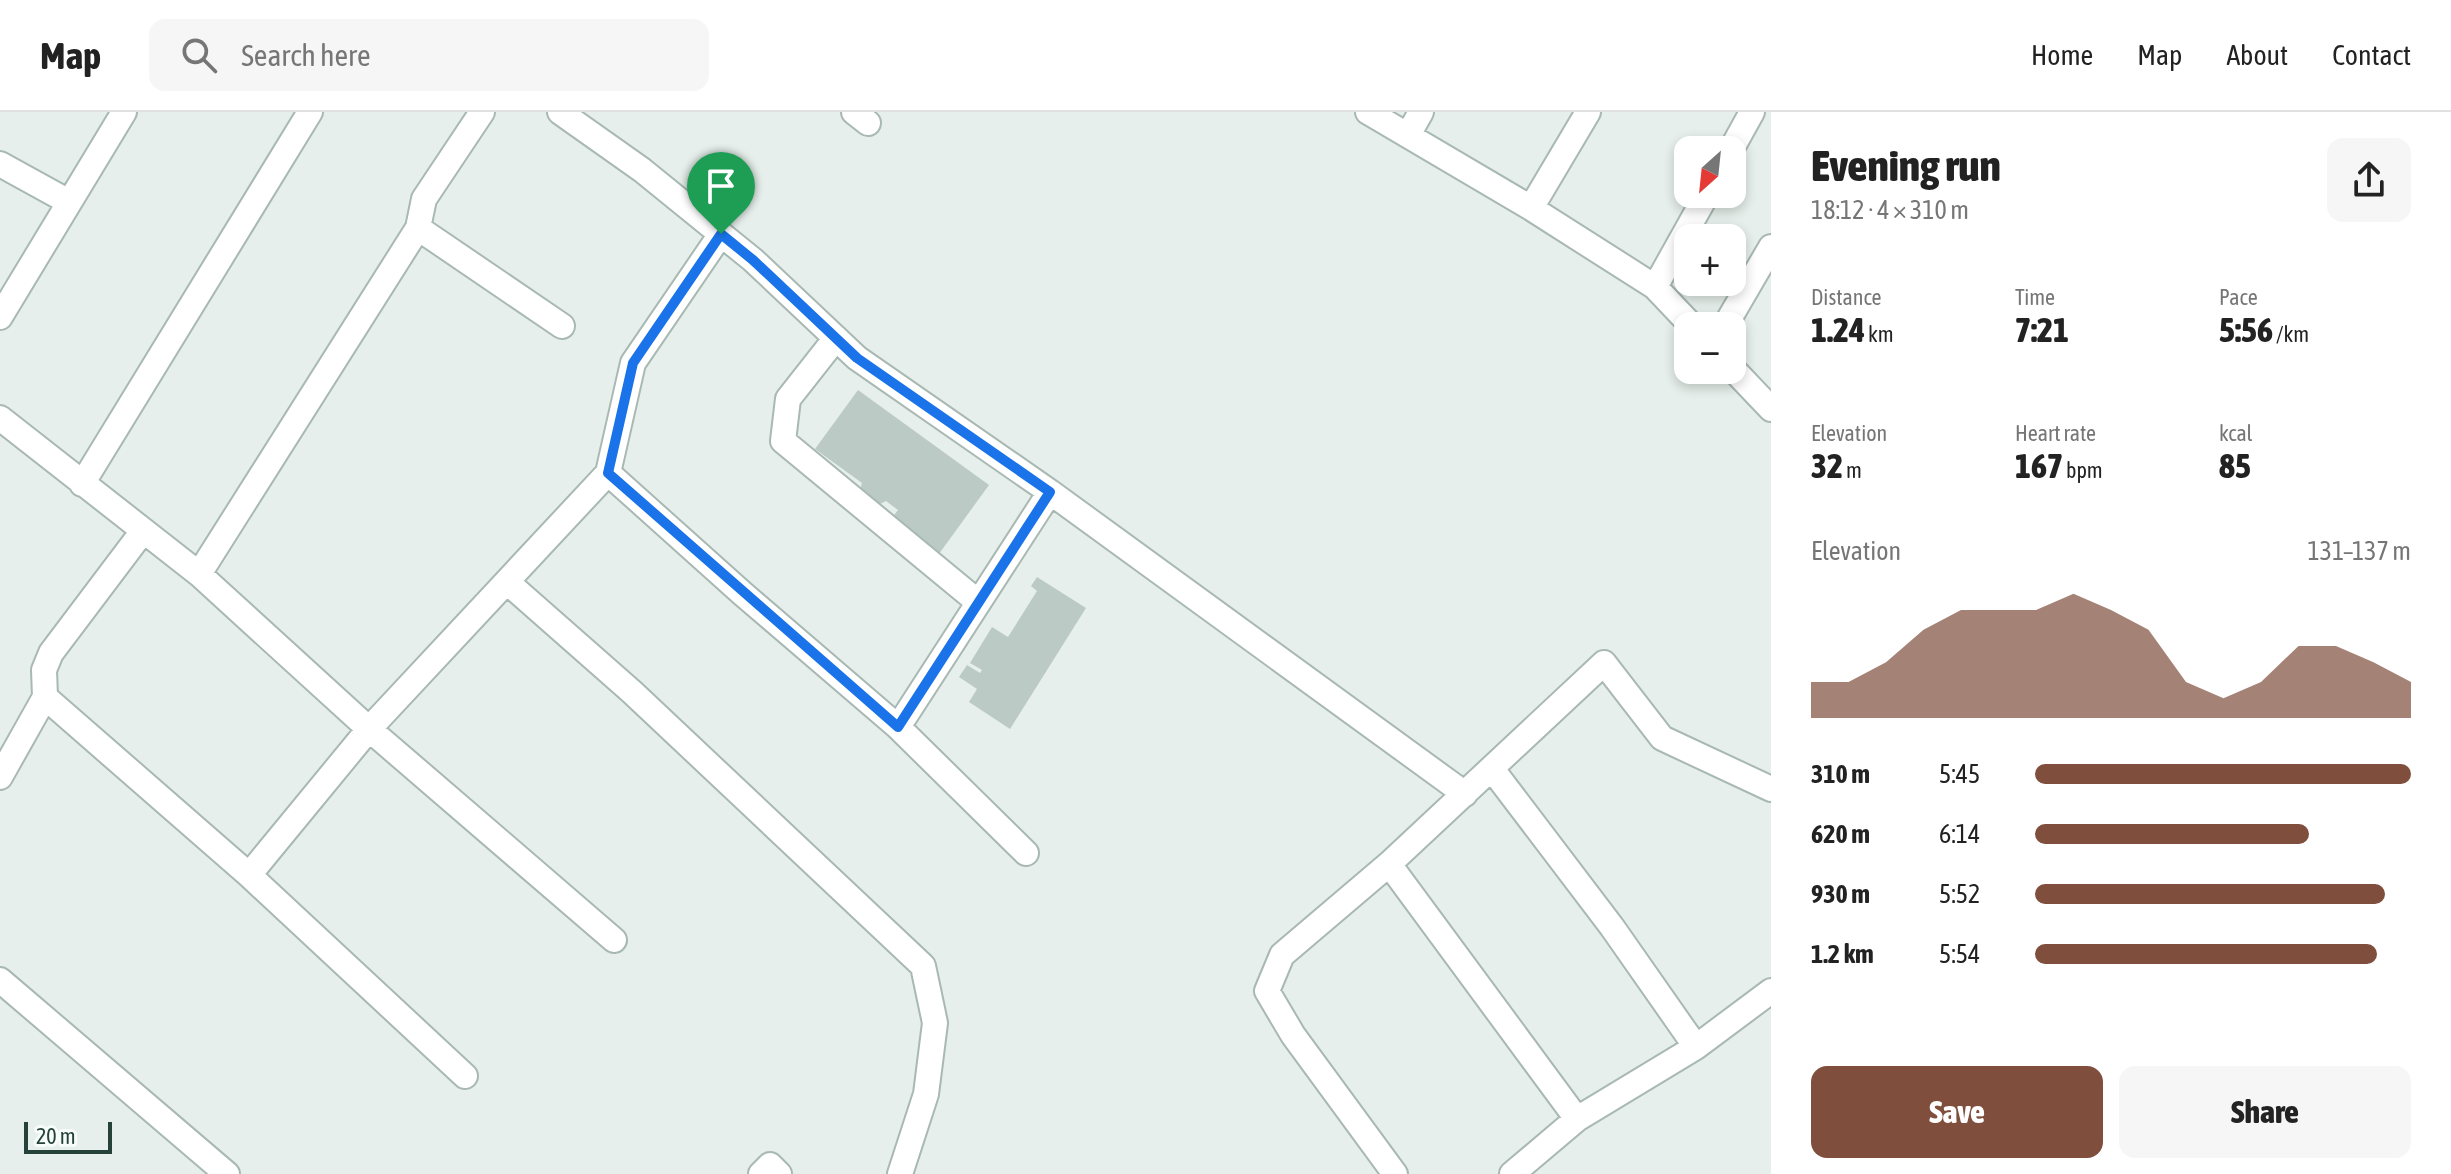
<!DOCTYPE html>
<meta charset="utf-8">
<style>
body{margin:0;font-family:"Asap Condensed",sans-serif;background:#f6f6f6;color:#222;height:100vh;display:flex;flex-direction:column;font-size:30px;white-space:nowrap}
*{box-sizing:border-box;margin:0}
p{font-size:26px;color:#767676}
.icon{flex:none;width:44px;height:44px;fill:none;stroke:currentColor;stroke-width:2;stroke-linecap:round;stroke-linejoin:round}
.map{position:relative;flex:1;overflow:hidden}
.drawer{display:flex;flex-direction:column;background:#fff;width:680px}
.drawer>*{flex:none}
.needle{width:52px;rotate:207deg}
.fabs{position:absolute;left:1674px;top:24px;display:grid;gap:16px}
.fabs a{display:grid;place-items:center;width:72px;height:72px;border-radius:16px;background:#fff;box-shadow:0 4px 12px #0003;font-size:40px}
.scale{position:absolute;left:24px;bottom:20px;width:88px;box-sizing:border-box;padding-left:8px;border:4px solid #24423a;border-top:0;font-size:22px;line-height:28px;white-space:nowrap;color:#24423a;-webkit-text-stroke:6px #f7fbf9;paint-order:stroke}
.pin{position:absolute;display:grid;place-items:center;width:68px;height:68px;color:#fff;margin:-82px -34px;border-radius:50% 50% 50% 0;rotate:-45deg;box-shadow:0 0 8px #0007}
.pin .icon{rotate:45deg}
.round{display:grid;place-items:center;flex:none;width:84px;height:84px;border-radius:16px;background:#f6f6f6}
.summary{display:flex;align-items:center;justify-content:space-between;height:136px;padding:0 40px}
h1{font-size:44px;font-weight:800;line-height:60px}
.figures{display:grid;grid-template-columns:repeat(3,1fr);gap:12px;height:136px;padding:8px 40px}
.figures div{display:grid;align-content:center}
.figures b{font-size:34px;font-weight:800}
.figures small{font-size:22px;font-weight:400}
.figures p{font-size:22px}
.chart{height:224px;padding:16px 40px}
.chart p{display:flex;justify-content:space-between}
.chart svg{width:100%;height:144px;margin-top:8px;fill:#804e3d;opacity:.7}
.button{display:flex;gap:16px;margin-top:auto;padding:16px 40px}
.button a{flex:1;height:92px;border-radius:16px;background:#804e3d;color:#fff;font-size:32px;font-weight:800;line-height:92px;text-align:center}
.button a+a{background:#f6f6f6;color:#222}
ul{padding:0 40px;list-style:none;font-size:26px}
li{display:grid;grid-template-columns:128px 96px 1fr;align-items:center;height:60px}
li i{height:20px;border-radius:10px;background:#804e3d}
header{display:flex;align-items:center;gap:48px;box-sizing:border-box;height:112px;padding:0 40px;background:#fff;border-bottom:2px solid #e0e0e0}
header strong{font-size:38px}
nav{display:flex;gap:44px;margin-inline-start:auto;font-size:28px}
.search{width:560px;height:72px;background:#f6f6f6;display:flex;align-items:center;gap:20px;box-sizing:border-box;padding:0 28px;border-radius:16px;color:#767676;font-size:30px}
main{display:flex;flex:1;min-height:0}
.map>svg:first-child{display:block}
.building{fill:#bbcac4}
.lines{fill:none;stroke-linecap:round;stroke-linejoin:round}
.minor-casing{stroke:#a8b8b2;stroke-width:28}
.minor{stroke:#fff;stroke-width:24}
.route-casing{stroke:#fff;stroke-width:16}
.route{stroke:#1a73e8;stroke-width:10}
</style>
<header>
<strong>Map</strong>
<div class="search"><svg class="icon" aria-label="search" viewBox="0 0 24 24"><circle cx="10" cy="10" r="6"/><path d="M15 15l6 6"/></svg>Search here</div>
<nav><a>Home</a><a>Map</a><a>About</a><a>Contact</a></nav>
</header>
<main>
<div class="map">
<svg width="1771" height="1062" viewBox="0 0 1771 1062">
<rect width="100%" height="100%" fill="#e6efeb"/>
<path class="building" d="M858,278l131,95 -53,73 -48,-35 10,-13 -12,-9 -6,3 -20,-14 2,-7 -47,-34z
M1037,465l49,31 -76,121 -41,-27 8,-13 -18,-12 8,-12 13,8 2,-3 -12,-7 22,-36 16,10 29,-46 -6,-5z"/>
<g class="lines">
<g class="minor-casing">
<path id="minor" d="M560,0l82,58 111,90 104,98 193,134 415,302
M854,0l14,11
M1368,0l163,96 124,79 37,39
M1408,23l13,-23
M1731,38l21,-38
M0,52l69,38
M1531,96l57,-96
M418,116l144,98
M1655,175l52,-93
M0,205l124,-205
M1725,214l46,-79
M836,226l-48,61 -5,42 195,161
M1732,256l39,41
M0,306l199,156 170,155 245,211
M608,361l135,121 155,133 128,126
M82,372l228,-372
M199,462l219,-346 6,-29 58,-87
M507,470l125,110 291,274 12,57 -9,71 -26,80
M45,585l204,178 216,201
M898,615l152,-235
M1492,657l120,158 84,120
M0,665l45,-80 -1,-27 7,-17 92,-122
M1389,752l188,255
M249,763l120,-146 239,-256 25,-110 88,-129
M0,868l227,194
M761,1062l9,-9 9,9
M1395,1062l-102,-139 -26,-44 15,-36 107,-91 215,-201 58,75 109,51
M1512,1062l65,-55 119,-72 75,-56"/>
</g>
<use href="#minor" class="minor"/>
</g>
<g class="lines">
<g class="route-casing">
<path id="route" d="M721,122l32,26 104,98 193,134 -152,235 -290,-254 25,-110z"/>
</g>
<use href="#route" class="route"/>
</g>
</svg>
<div class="fabs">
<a><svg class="needle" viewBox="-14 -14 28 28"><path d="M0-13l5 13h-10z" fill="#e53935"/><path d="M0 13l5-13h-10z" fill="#767676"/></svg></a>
<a>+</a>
<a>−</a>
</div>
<div class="scale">20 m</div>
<div class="pin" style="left:721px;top:122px;background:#1e9e55"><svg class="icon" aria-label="arrive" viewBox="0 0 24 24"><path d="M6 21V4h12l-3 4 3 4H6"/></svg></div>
</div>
<section class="drawer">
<div class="summary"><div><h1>Evening run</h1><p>18:12 · 4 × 310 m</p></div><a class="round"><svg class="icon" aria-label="share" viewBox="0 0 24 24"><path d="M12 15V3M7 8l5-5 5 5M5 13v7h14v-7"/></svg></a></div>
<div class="figures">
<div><p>Distance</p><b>1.24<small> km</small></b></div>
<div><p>Time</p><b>7:21</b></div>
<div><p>Pace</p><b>5:56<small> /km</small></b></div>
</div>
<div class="figures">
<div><p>Elevation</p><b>32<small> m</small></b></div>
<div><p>Heart rate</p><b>167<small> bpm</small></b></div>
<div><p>kcal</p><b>85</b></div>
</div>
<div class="chart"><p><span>Elevation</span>131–137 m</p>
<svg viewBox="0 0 160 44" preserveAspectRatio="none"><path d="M0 44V33L10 33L20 27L30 17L40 11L50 11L60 11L70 6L80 11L90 17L100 33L110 38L120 33L130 22L140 22L150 27L160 33V44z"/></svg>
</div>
<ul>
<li><b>310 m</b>5:45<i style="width:100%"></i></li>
<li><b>620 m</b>6:14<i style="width:73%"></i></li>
<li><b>930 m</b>5:52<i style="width:93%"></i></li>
<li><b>1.2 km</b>5:54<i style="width:91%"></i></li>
</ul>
<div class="button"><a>Save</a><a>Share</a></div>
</section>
</main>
